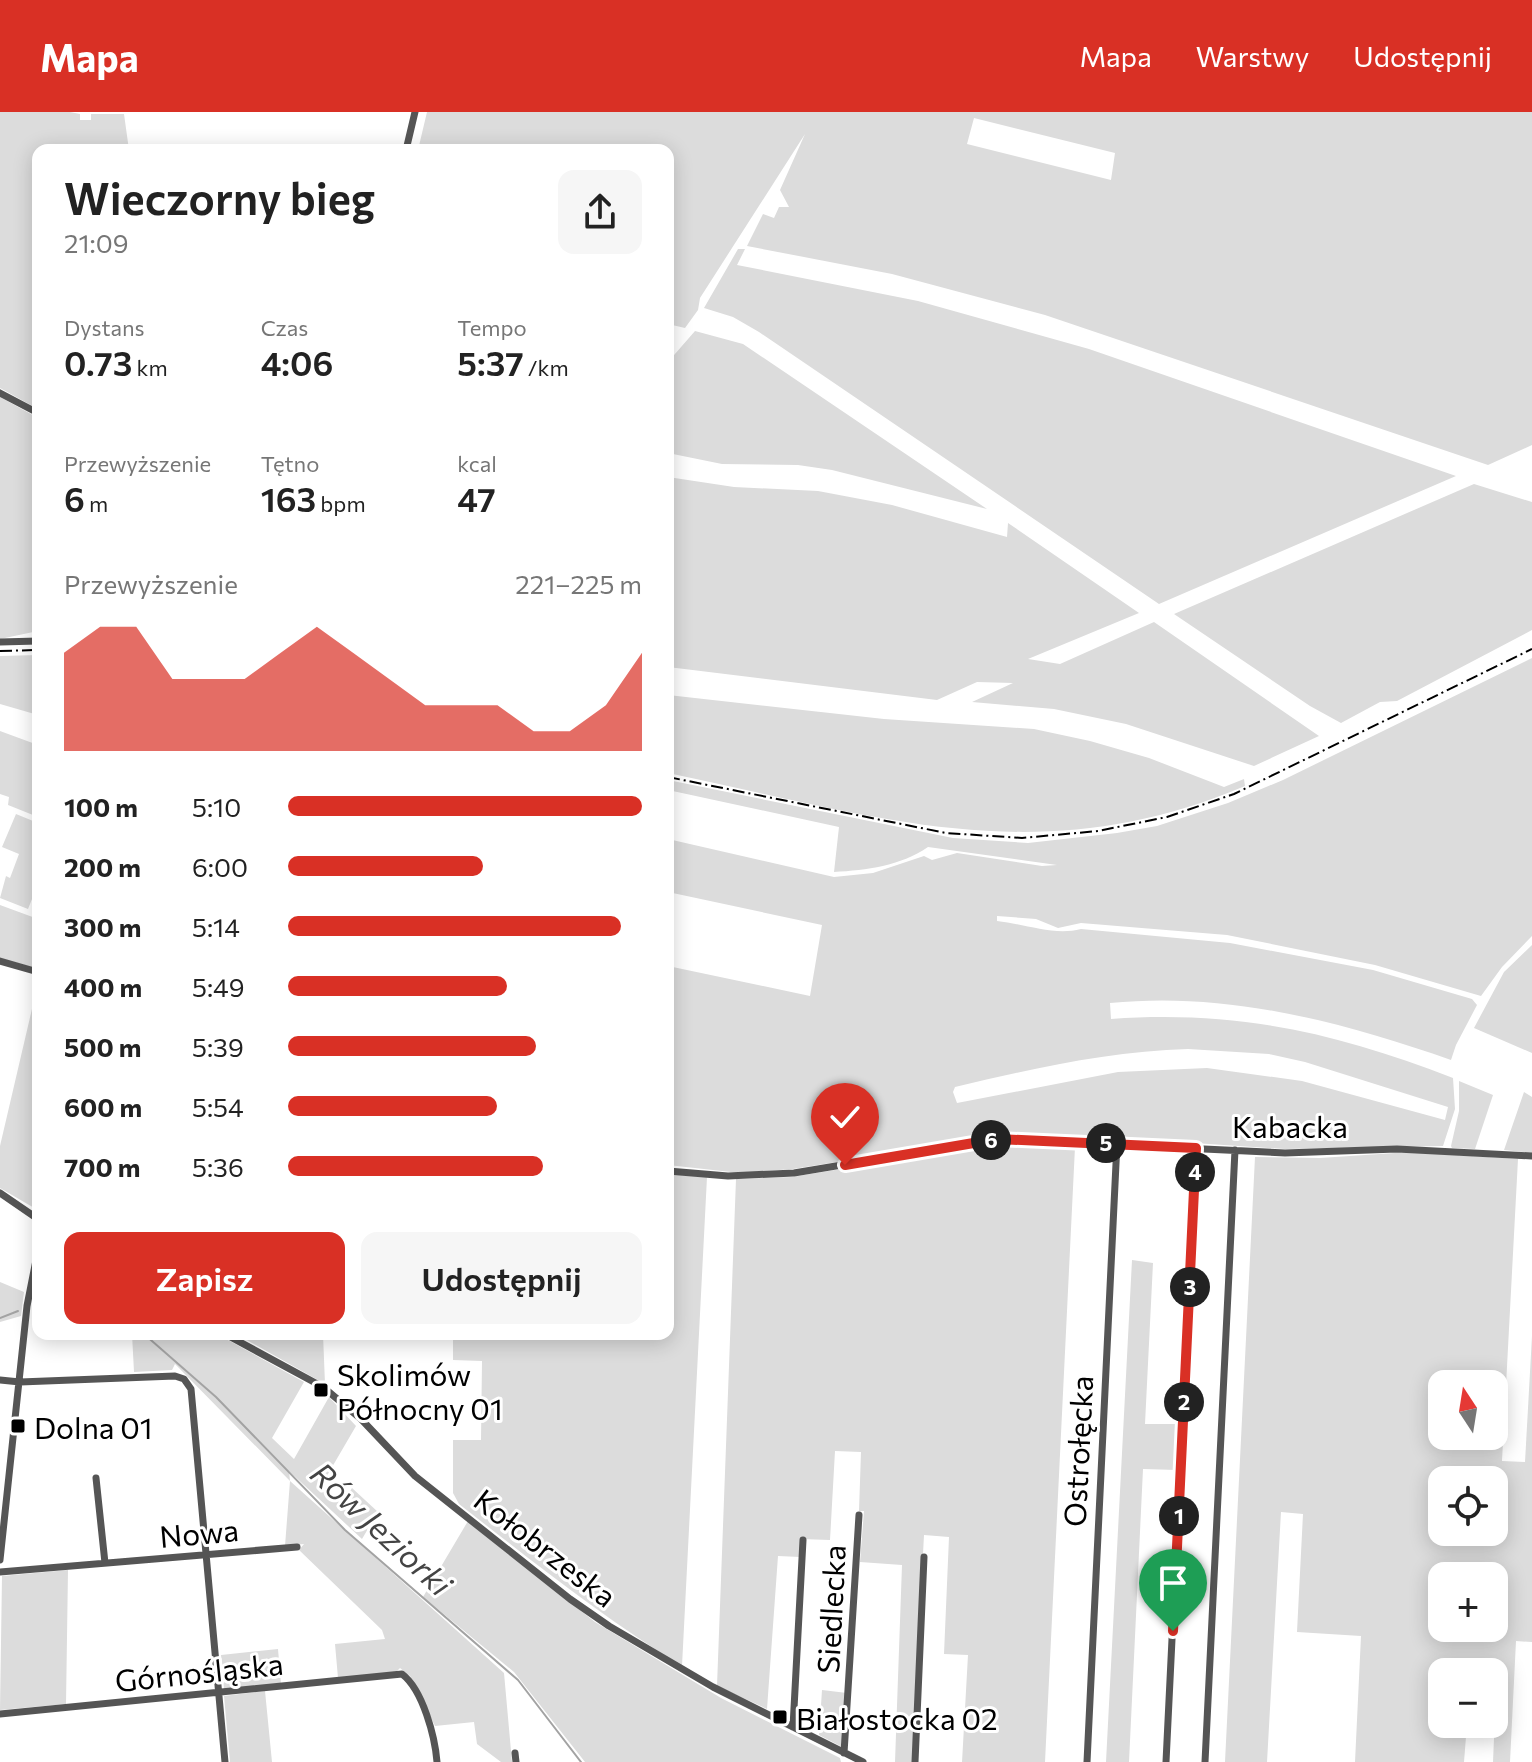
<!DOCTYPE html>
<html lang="pl">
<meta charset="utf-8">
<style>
body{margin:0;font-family:Commissioner,sans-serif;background:#f6f6f6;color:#222;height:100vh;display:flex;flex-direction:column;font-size:30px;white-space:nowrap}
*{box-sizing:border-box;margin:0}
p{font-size:26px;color:#767676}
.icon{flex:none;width:44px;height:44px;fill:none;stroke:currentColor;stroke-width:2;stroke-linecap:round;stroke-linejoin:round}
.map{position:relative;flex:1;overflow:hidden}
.details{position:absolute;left:32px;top:32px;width:642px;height:1196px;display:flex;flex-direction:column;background:#fff;border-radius:16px;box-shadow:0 4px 20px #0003}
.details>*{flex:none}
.needle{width:52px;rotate:348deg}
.buttons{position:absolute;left:1428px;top:1258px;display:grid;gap:16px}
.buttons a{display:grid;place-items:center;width:80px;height:80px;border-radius:16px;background:#fff;box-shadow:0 4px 20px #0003;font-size:40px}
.pin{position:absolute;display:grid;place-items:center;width:68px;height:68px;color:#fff;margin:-82px -34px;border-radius:50% 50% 50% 0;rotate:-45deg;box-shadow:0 0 8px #0007}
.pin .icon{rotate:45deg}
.km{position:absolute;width:40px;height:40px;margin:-20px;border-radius:50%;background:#222;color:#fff;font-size:22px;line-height:40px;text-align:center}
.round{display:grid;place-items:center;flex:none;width:84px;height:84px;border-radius:16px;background:#f6f6f6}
.overview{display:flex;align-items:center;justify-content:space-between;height:136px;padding:0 32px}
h1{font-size:44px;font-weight:600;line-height:60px}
.metrics{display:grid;grid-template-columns:repeat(3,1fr);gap:12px;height:136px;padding:8px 32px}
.metrics div{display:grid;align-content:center}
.metrics b{font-size:34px;font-weight:600}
.metrics small{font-size:22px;font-weight:400}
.metrics p{font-size:22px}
.chart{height:224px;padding:16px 32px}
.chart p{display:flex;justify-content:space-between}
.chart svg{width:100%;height:144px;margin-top:8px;fill:#d93025;opacity:.7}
.button{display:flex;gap:16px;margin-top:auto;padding:16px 32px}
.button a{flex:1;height:92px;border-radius:16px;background:#d93025;color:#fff;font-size:32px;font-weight:600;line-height:92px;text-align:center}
.button a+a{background:#f6f6f6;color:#222}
ul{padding:0 32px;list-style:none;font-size:26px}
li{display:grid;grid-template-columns:128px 96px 1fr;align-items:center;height:60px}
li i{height:20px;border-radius:10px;background:#d93025}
header{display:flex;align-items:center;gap:48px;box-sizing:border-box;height:112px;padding:0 40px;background:#d93025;color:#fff}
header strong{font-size:38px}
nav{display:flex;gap:44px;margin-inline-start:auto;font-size:28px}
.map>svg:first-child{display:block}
.green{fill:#dcdcdc;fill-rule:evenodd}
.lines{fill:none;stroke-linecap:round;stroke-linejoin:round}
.stream{stroke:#a3a3a3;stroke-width:2}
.minor{stroke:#555;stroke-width:7}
.rail{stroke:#000;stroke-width:2;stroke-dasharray:12 4 2 4;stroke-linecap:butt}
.route-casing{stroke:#fff;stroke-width:16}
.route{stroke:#d93025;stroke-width:10}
.poi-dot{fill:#000;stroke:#fff;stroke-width:3}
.labels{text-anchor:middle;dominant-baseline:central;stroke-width:6;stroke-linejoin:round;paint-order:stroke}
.street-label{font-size:30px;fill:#000;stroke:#fff}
.poi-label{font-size:30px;fill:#000;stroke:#fff;text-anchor:start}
.water-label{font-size:32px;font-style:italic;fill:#444;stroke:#fff}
</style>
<header>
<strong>Mapa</strong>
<nav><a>Mapa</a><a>Warstwy</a><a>Udostępnij</a></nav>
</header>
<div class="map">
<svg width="1532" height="1650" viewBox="0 0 1532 1650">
<rect width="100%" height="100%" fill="#fff"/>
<path class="green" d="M0,0h70l10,2v6h11v-6h33l5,36h-91v259l-38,-21z
M427,0h1105v333l-44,20 -443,-150 -153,-41 -145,-28 16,-32 11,4 5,-11h10l-9,-17 25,-56 -105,164 -2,12 -13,18 -17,-4v-174h-250zM974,6l141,35 -4,27 -144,-36z
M738,137h7l-8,16 181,36 171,48 367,127 -297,128 -400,-272 -26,-15 -29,-9z
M695,219l48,13 244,165 -155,-39 -34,-5 -76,-1 -54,-11v-91z
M0,285l38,21v213l-38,8z
M668,365l66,10 84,4 74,14 115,32 1,-14 131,90 -111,46 32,5 94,-42 165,114 -65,30 -128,-42 -72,-15 -82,-7 41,-19 -36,-1 -40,18 -269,-33z
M1474,372l58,18v128l-135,71 -17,1 -39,21 -31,-17 -136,-92z
M38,543v60l-38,-11v-48z
M1532,546v278l-30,31 -21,29 -106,-31 -148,-30 -146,-12 -23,5 -22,-9 -39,-3v5c28,3 57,15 84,8l149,14 143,27 99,29 5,6 -21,40 -5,15c-108,-38 -225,-69 -341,-57l1,16c126,-9 226,14 342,59l2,31 -12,37 -158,3 -165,-11 -121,-2 -206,33 -53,4 -72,-8v-199l142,30 12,-71 -154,-33v-53l166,38 39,-4 51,-17 8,4 25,-7 85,13 15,-1 -129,-18c-28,19 -61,23 -94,25l5,-45 -171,-37v-10l285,58 75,5 89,-10 40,-7 71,-23 55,-23zM1188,937l81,5 36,8 143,45 -3,13 -143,-39 -95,-13 -89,4 -161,31 -4,-11 2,-5c77,-18 154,-36 233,-38z
M668,583l216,24 150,10 56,12 59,17 75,29 20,-8 1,7c-206,88 -370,30 -577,-13z
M0,619l38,14v72l-30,-12 1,-8 -9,-3z
M16,702l22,9v73l-4,-2 -6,15 -28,-11 6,-22 4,2 9,-24 -17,-7z
M0,793l38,14v50l-38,-11z
M1532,833v108l-58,-25 30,-56z
M35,884l3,1 -2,212 -36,-21v-42z
M1459,969l34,14 -18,54 -23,-1 -1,-2 8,-35z
M1524,980l8,5v56l-28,-3z
M999,1031l76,4 -30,615h-83l6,-107 -24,-1 5,-117 -25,-2 -12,227h-17l7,-197 -42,-3 4,-51h-5l2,-59 -26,-1 -5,89 -29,-1 -1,18 -22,-1 -11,153 -50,-23 19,-507 56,-2z
M1410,1040l108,7 -16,302 23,1 7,-126v306l-16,-1 -6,121h-17l4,-95 -26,-1 -1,6h-28v52h25l-3,38h-109l6,-126 -64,-4 6,-118 -22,-2 -14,250h-42l30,-605 65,1zM1442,1272h52v52h-52zM1442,1368h52v52h-52zM1442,1464h52v52h-52z
M668,1062l39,3 -25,489c-79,-48 -150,-105 -223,-162l-6,-11v-53h28l1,-79 -29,-1v-26h215z
M1132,1148l21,3 -8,161h34l-2,46 -34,-1 -14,293h-23z
M0,1170l24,10 -3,24 -21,6z
M132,1222h85l87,48 -32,56 22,21 35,-62 27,29 -35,60 21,18 10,-16 26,24 -16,27 -73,-68 1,10 214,192 8,89h-11l-24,-18 -3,-22 -39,4 -25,-50 -10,-8 -5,5 -57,5 -3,-34 50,-5 -3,-9 -83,-80 5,-6 -19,2 5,-65 -115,-117 -3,6 -38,2z
M236,1222h87l2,50z
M468,1409l127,101 126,76 119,60 1,4h-256l-71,-90 -91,-75z
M68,1458l-2,134 -66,6 2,-134z
M278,1537l3,35 -57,5 -3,-34z
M822,1578l25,3 -5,54 -23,-12z
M265,1579l7,71h-42l-6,-66z"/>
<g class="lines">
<path class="stream" d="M34,1203l4,1
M0,1206l18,-7
M144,1222l72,63 129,133 173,150 63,82"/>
<path class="minor" d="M406,38l9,-38
M0,281l38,20
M0,530l38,-1
M0,849l38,11
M668,1059l60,5 66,-3 203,-34 288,14 112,-4 135,7
M0,1081l38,26
M225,1222l98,53 38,32 54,57 155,123 39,27 104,61 150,75
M0,1268l20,2 155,-6 9,3 7,10 34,373
M96,1366l9,85
M0,1448l27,-254 11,-56
M0,1460l297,-25
M0,1602l402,-40c21,16 33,63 35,88
M793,1615l10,-187
M515,1641l1,9
M844,1641l15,-238
M915,1650l9,-205
M1087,1650l30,-619
M1166,1650l30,-614
M1205,1650l30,-612"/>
<path class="rail" d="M0,539l38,-1
M668,665l278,56 76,5 76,-7 69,-14 67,-23 298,-145"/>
</g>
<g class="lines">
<g class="route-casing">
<path id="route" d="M845,1053l152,-26 199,9 -23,483"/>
</g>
<use href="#route" class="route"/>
</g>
<g class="poi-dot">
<rect x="313" y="1270" width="16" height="16" rx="4"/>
<rect x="10" y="1306" width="16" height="16" rx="4"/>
<rect x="772" y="1597" width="16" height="16" rx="4"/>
</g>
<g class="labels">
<g class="street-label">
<text x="1290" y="1013">Kabacka</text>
<text transform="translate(1077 1339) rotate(-87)">Ostrołęcka</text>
<text transform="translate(199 1420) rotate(-5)">Nowa</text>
<text transform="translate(546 1435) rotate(38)">Kołobrzeska</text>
<text transform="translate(830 1497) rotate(-87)">Siedlecka</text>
<text transform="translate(199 1559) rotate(-6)">Górnośląska</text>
</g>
<g class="poi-label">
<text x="337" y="1261">Skolimów<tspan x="337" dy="34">Północny 01</tspan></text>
<text x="34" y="1314">Dolna 01</text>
<text x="796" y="1605">Białostocka 02</text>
</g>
<g class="water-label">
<text transform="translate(382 1416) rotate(43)">Rów Jeziorki</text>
</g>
</g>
</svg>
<div class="buttons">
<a><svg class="needle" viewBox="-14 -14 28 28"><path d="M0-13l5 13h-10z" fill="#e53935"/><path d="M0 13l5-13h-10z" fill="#767676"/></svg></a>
<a><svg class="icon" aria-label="locate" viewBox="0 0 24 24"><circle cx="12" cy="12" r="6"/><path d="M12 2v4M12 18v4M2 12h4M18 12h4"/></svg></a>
<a>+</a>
<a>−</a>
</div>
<div class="pin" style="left:1173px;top:1519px;background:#1e9e55"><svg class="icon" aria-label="arrive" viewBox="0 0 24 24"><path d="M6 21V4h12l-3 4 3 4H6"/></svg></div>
<div class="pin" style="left:845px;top:1053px;background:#d93025"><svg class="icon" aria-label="check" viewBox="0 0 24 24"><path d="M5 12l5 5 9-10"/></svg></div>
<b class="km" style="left:1179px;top:1404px">1</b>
<b class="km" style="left:1184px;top:1290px">2</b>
<b class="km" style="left:1190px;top:1175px">3</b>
<b class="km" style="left:1195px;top:1060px">4</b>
<b class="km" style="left:1106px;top:1031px">5</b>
<b class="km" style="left:991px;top:1028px">6</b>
<section class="details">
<div class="overview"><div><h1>Wieczorny bieg</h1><p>21:09</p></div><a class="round"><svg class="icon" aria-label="share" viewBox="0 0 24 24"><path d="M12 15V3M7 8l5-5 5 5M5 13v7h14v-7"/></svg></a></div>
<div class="metrics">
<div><p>Dystans</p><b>0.73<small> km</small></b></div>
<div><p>Czas</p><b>4:06</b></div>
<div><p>Tempo</p><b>5:37<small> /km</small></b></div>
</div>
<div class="metrics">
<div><p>Przewyższenie</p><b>6<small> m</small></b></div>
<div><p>Tętno</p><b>163<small> bpm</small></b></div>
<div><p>kcal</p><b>47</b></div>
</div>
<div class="chart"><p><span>Przewyższenie</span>221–225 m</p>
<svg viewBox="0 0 160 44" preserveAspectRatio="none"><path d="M0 44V14L10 6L20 6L30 22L40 22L50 22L60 14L70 6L80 14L90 22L100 30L110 30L120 30L130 38L140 38L150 30L160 14V44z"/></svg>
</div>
<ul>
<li><b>100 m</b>5:10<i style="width:100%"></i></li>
<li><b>200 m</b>6:00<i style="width:55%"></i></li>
<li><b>300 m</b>5:14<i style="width:94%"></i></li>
<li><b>400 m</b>5:49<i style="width:62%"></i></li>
<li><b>500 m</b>5:39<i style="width:70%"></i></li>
<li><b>600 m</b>5:54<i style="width:59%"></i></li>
<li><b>700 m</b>5:36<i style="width:72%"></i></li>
</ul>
<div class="button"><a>Zapisz</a><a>Udostępnij</a></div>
</section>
</div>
